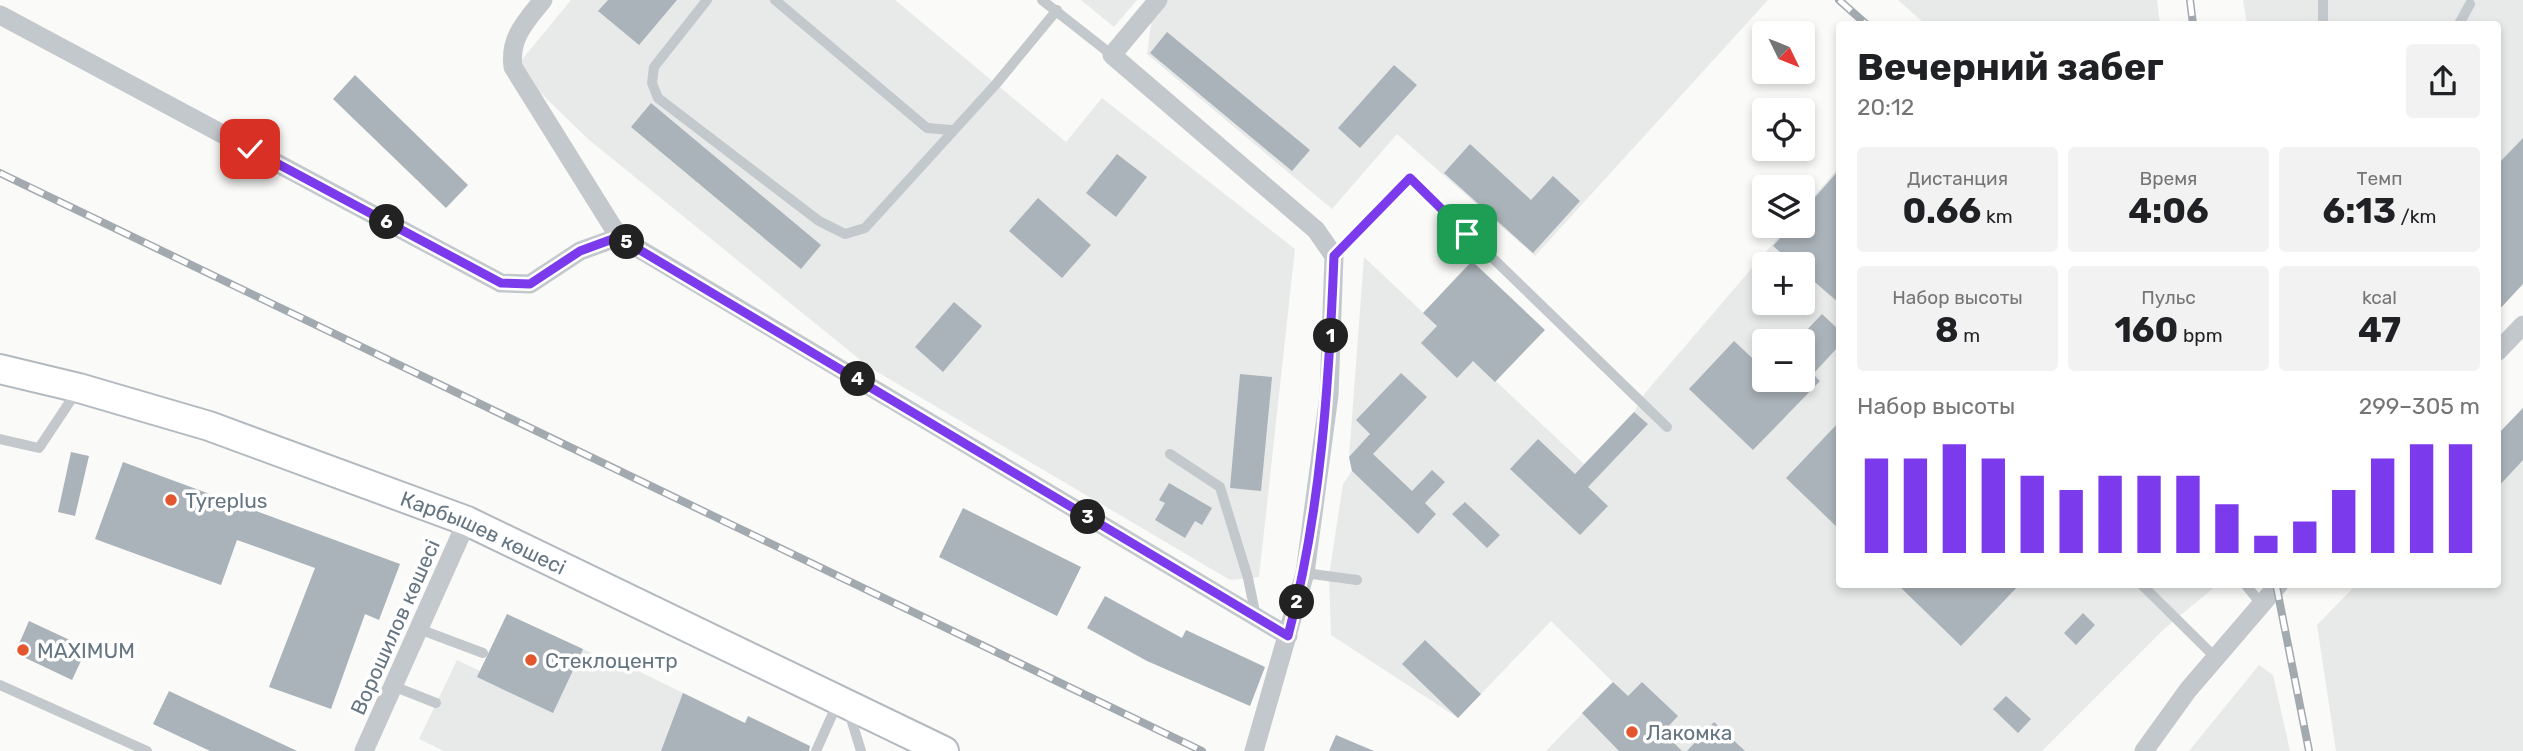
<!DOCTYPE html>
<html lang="ru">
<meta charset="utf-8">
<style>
body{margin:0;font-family:Rubik,sans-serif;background:#f2f2f2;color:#202124;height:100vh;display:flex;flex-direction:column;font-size:26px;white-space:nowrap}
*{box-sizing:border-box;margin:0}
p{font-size:23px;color:#757577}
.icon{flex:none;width:38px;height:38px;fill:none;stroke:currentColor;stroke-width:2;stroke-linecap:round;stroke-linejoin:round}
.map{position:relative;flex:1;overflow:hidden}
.sheet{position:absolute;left:1836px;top:21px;width:665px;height:567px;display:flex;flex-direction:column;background:#fff;border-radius:7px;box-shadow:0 4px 10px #0003}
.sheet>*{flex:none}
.needle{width:46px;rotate:133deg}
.controls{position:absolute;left:1752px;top:21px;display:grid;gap:14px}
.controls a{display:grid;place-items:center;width:63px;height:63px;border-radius:7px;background:#fff;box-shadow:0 4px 10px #0003;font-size:35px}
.pin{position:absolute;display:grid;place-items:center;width:60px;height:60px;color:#fff;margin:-30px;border-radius:14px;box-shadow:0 4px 10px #0006}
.km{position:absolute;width:35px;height:35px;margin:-18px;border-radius:50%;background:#222;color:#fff;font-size:19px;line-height:35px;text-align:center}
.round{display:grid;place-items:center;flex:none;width:74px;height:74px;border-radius:7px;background:#f2f2f2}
.head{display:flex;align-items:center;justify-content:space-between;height:119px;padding:0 21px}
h1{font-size:38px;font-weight:700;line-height:52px}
.metrics{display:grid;grid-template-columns:repeat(3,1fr);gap:10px;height:119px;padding:7px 21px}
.metrics div{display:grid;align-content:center;border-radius:7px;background:#f2f2f2;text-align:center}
.metrics b{font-size:35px;font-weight:700}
.metrics small{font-size:19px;font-weight:400}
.metrics p{font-size:19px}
.chart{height:196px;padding:14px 21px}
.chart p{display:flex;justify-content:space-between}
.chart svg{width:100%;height:126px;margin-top:7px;stroke:#7c3aed;stroke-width:6}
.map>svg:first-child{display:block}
.built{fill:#e8e9e9;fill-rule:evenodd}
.building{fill:#aab3b9}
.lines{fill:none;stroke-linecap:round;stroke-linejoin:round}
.secondary-casing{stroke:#b3babf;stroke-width:32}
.lane{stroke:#c3c8cc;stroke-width:10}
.street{stroke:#c3c8cc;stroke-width:19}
.secondary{stroke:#fff;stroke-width:28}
.rail-casing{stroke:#a2aab0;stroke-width:8}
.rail{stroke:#fff;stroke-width:5;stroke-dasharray:16;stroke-linecap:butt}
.route-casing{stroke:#fff;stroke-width:14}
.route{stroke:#7c3aed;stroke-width:9}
.poi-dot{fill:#e4572e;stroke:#fff;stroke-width:2.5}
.labels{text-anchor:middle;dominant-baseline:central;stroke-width:7;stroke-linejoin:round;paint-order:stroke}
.poi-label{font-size:21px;fill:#657683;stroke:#fff;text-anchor:start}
.street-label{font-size:21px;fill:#657683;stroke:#fff}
</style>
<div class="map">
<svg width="2523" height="751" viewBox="0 0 2523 751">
<rect width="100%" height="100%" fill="#fafaf8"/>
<path class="built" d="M571,0h324l171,142 36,-44 193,151 -36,328 -29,3 -361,-213 -281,-228 -73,-71z
M1081,0h56l-23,27z
M1166,0h602l-233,256 -138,-122 -65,75 -185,-155 5,-37z
M1898,0h259l3,24h-235z
M2243,0h280v138l-26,27v-141h-250z
M1839,167v417l378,1 -53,44 -122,122h-496l67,-69 -62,-61 -93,97 -127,-83 -2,-59 14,-92 9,-13 -3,-14 15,-200 220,207 50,-52 11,-19 143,-167h14l1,-17zM1764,264h38v39h-38zM1764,341h38v39h-38z
M2523,408v343h-187l-19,-126 39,-40 141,-1v-149z
M583,649l21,10 3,-3 122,59 -18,36h-267l-25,-12 38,-79 23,11z
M2259,665l14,10 17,76h-101z"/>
<path class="building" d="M608,0h69l-38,45 -41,-34z
M1167,32l143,118 -18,21 -142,-118z
M1394,65l23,20 -57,63 -22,-20z
M355,75l113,110 -22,23 -113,-109z
M651,103l170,142 -20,24 -170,-142z
M2523,138v146l-26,28v-147z
M1470,144l61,56 22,-24 27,25 -47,52 -89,-80z
M1117,154l30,23 -31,40 -30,-24z
M1839,170v133l-37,-32v-7h-8l-21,-18 17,-19 12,11v-26z
M1038,198l53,47 -29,33 -53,-47z
M1472,261l73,69 -50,52 -22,-21 -16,17 -36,-35 16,-17 -14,-13z
M954,302l28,24 -39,46 -28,-25z
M1822,314l17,16v16l-26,28 7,7 -67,69 -64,-61 45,-48 30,28v11h38v-45z
M1401,373l26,24 -54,57 39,37 20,-21 13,12 -20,21 11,11 -18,20 -66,-63 -3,-14 21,-23 -14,-14z
M1240,374l32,3 -11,114 -31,-3z
M2523,408v52l-26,28v-53z
M1634,412l14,12 -60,63 20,19 -28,29 -70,-66 28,-30 37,35z
M1839,422v107l-53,-51z
M71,452l18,4 -14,60 -17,-4z
M123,462l277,102 -21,56 -14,-6 -34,95 -62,-22 46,-119 -78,-28 -16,45 -126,-46z
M1169,483l43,25 -10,17 -7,-4 -10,17 -30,-18 10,-17 -6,-3z
M1465,502l35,33 -13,13 -35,-34z
M963,508l118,59 -24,49 -118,-59z
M1897,584h123l-59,62z
M1105,596l77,42 4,-8 79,37 -15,39 -103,-45 -60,-33z
M2083,613l12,12 -19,20 -12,-12z
M507,614l76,35 -30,64 -76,-36z
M29,621l58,27 -15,32 -57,-27z
M1425,640l56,54 -23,24 -56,-54z
M1613,682l15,14 14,-14 36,34 -15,16 19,19h-63l-37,-38z
M169,691l128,60h-87l-57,-27z
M683,693l62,30 3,-7 62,30 -1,5h-148z
M2006,696l25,23 -13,14 -25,-24z
M1714,722l31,29h-58z
M1336,735l38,16h-45z"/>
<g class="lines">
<g class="secondary-casing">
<g id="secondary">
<path id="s1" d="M0,369l79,19 130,38 258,95 477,230"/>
</g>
</g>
<path class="lane" d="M707,0l-53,67 -2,16 6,15 161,123 26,13 20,-6 131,-144 61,-74
M775,0l152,128 24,2
M1042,0l70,55
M2323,0v24
M2459,24l11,-20
M1334,256l76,-78 257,249
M0,439l39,9 38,-57
M1170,454l50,33 28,91 8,39
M1305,573l52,7
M2141,584l75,74
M2245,584l17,21
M419,629l64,24
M0,685l147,66
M393,686l43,17
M848,709l13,42
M816,751l22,-49"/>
<path class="street" d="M543,0c-17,21 -34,38 -30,67l106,170
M1158,0l-46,55 204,175 18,26 -5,139 -24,178 -51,178
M0,15l501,268 29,1 50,-33 39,-14 669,399
M2497,352l26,-27
M364,751l103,-230
M2144,751l44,-61 91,-106"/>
<use href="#secondary" class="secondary"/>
<g class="rail-casing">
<path id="rail" d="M1839,0l27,24
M2190,0l3,24
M0,173l1202,578
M2276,584l33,167"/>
</g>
<use href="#rail" class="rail"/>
</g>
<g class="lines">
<g class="route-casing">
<path id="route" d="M250,149l251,134 29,1 50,-33 38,-14 670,399c33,-124 41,-252 46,-380l76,-78 57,56"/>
</g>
<use href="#route" class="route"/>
</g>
<g class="poi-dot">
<circle cx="171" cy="500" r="7"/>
<circle cx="23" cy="650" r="7"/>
<circle cx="531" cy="660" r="7"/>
<circle cx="1632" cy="732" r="7"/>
</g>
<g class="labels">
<g class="poi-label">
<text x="185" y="500">Tyreplus</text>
<text x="37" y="650">MAXIMUM</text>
<text x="545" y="660">Стеклоцентр</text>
<text x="1646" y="732">Лакомка</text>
</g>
<g class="street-label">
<text stroke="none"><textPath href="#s1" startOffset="511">Карбышев көшесі</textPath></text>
<text transform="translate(395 627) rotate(-66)">Ворошилов көшесі</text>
</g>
</g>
</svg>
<div class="controls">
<a><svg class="needle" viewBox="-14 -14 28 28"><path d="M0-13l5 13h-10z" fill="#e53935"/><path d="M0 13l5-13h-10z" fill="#757577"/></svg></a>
<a><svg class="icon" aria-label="locate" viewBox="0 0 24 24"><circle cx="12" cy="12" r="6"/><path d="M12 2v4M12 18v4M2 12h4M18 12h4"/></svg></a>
<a><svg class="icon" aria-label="layers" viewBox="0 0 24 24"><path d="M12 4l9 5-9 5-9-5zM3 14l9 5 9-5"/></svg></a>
<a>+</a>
<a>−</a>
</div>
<div class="pin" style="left:1467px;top:234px;background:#1e9e55"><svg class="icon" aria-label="arrive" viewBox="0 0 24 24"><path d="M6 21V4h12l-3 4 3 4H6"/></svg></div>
<div class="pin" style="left:250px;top:149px;background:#d93025"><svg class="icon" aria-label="check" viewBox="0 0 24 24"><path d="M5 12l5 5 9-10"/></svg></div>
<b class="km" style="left:1331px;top:336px">1</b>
<b class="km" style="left:1297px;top:602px">2</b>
<b class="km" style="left:1088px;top:517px">3</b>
<b class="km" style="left:858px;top:379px">4</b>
<b class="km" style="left:627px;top:242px">5</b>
<b class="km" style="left:387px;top:222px">6</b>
<section class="sheet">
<div class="head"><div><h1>Вечерний забег</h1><p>20:12</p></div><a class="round"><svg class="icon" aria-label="share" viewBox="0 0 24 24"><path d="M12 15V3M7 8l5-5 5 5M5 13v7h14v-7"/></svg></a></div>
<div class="metrics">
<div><p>Дистанция</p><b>0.66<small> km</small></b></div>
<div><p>Время</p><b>4:06</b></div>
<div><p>Темп</p><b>6:13<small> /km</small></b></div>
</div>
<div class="metrics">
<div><p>Набор высоты</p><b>8<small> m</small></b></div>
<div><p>Пульс</p><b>160<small> bpm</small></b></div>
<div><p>kcal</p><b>47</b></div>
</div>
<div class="chart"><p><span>Набор высоты</span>299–305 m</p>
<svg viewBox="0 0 160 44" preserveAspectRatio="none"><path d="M5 44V11M15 44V11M25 44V6M35 44V11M45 44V17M55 44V22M65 44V17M75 44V17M85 44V17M95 44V27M105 44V38M115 44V33M125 44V22M135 44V11M145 44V6M155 44V6"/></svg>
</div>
</section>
</div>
